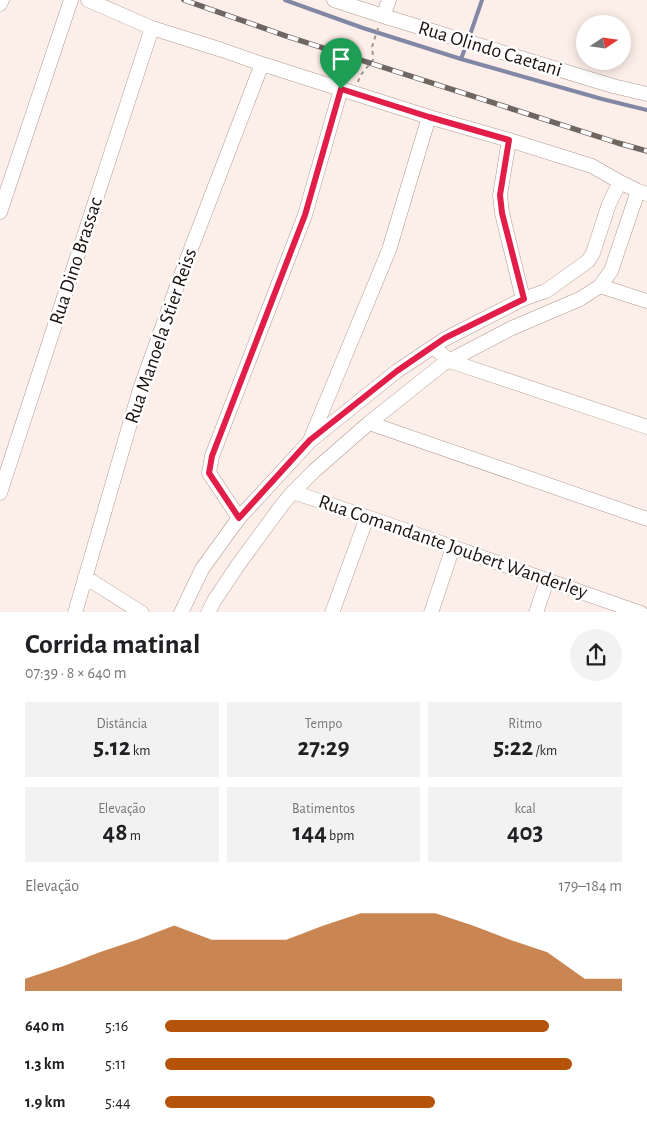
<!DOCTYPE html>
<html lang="pt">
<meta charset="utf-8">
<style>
body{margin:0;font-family:"Alegreya Sans",sans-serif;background:#f2f2f2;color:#202124;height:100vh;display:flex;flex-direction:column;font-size:19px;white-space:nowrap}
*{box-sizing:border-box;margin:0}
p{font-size:16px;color:#757577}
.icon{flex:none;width:28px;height:28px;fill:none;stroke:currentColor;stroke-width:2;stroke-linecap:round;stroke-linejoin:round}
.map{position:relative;height:612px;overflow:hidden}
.drawer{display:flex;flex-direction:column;background:#fff;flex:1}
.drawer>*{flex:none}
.needle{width:32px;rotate:77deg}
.fabs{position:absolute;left:576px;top:15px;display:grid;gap:10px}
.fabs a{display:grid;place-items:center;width:55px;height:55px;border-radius:50%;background:#fff;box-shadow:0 2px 12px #0003;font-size:25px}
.pin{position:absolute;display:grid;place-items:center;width:42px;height:42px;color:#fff;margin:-51px -21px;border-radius:50% 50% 50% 0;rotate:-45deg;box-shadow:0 0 5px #0007}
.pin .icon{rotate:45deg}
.round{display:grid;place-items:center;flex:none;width:52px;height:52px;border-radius:26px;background:#f2f2f2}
.headline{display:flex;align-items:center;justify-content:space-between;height:85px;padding:0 25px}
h1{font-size:28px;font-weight:700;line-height:38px}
.stats{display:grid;grid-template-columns:repeat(3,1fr);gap:8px;height:85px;padding:5px 25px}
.stats div{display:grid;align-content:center;border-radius:0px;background:#f2f2f2;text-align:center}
.stats b{font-size:25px;font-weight:700}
.stats small{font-size:14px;font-weight:400}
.stats p{font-size:14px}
.chart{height:140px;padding:10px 25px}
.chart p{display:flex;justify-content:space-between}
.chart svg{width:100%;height:90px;margin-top:5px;fill:#b45309;opacity:.7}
ul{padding:0 25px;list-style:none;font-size:16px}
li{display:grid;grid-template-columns:80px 60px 1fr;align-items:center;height:38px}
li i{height:12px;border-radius:6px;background:#b45309}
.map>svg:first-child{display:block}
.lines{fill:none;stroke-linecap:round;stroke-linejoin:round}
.stream{stroke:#8287a6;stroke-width:4}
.minor-casing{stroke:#b09a90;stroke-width:15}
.path{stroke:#a39792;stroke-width:2;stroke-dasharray:4 4;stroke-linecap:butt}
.minor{stroke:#fff;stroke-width:14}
.rail-casing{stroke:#6f6561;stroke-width:5.5}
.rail{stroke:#fefefe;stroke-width:4;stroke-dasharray:11;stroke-linecap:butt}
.route-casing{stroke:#fff;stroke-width:10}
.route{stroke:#e11d48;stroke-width:6}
.labels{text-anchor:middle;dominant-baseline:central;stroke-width:5;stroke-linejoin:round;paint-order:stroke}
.street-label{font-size:20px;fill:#1a120f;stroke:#fefefe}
</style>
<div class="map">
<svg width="647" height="613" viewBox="0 0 647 613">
<rect width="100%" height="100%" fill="#fceee8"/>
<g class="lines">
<path class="stream" d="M285,0l78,28 98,31
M471,32l11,-32
M464,51l-3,8 141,40 45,11"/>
<g class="minor-casing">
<path id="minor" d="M88,0l64,28 70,22 40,14 167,53 80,23 83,26 28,16 18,9 9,3
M334,0l49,16 230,70 34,8
M0,4l2,-4
M383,16l6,-16
M509,140l-9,55 2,18 21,86
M0,212l71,-212
M600,286l47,15
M433,347l17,14 197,66
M369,423l278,96
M311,438l78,-188 40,-133
M293,492l74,25 274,96
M0,493l152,-465
M239,518l-30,-45 3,-17 93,-241 36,-126
M85,577l57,36
M75,613l65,-224 41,-114 81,-211
M181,613l21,-44 37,-51 71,-77 87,-70 48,-32 78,-40 23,-8 42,-30 5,-8 16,-49 11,-22
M208,613l6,-12 24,-36 44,-60 11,-13 21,-21 55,-48 74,-59 69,-36 68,-29 20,-13 11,-15 27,-80
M332,613l35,-96
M431,613l22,-66
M536,613l11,-33"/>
</g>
<path class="path" d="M358,82l2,-6 13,-16v-4l-1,-9 6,-19"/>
<use href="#minor" class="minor"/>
<g class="rail-casing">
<path id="rail" d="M184,0l102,36 332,107 29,8"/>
</g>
<use href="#rail" class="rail"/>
</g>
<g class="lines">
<g class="route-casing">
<path id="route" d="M341,89l88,28 80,23 -9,55 2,18 22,86 -79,39 -48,33 -87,69 -71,78 -30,-45 3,-17 93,-241z"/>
</g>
<use href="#route" class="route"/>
</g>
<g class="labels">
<g class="street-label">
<text transform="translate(490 49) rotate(17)">Rua Olindo Caetani</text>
<text transform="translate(76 261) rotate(-72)">Rua Dino Brassac</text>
<text transform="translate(161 336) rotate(-71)">Rua Manoela Stier Reiss</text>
<text transform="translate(453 547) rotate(19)">Rua Comandante Joubert Wanderley</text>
</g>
</g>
</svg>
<div class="fabs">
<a><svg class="needle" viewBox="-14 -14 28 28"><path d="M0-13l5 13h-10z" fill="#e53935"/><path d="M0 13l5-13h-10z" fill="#757577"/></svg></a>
</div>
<div class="pin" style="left:341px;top:89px;background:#1e9e55"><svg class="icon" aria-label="arrive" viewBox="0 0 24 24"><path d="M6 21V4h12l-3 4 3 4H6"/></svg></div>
</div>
<section class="drawer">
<div class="headline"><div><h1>Corrida matinal</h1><p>07:39 · 8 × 640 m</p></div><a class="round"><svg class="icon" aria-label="share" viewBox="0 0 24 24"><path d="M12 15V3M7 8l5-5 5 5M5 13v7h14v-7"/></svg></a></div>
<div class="stats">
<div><p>Distância</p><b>5.12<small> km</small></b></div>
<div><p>Tempo</p><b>27:29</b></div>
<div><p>Ritmo</p><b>5:22<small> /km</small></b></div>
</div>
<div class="stats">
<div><p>Elevação</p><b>48<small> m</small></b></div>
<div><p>Batimentos</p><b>144<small> bpm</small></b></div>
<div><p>kcal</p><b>403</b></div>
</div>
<div class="chart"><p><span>Elevação</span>179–184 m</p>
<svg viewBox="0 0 160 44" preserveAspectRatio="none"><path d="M0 44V38L10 32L20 25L30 19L40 12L50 19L60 19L70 19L80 12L90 6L100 6L110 6L120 12L130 19L140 25L150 38L160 38V44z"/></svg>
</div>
<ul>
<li><b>640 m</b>5:16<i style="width:84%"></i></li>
<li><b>1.3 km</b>5:11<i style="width:89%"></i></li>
<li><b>1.9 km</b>5:44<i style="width:59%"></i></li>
</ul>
</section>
